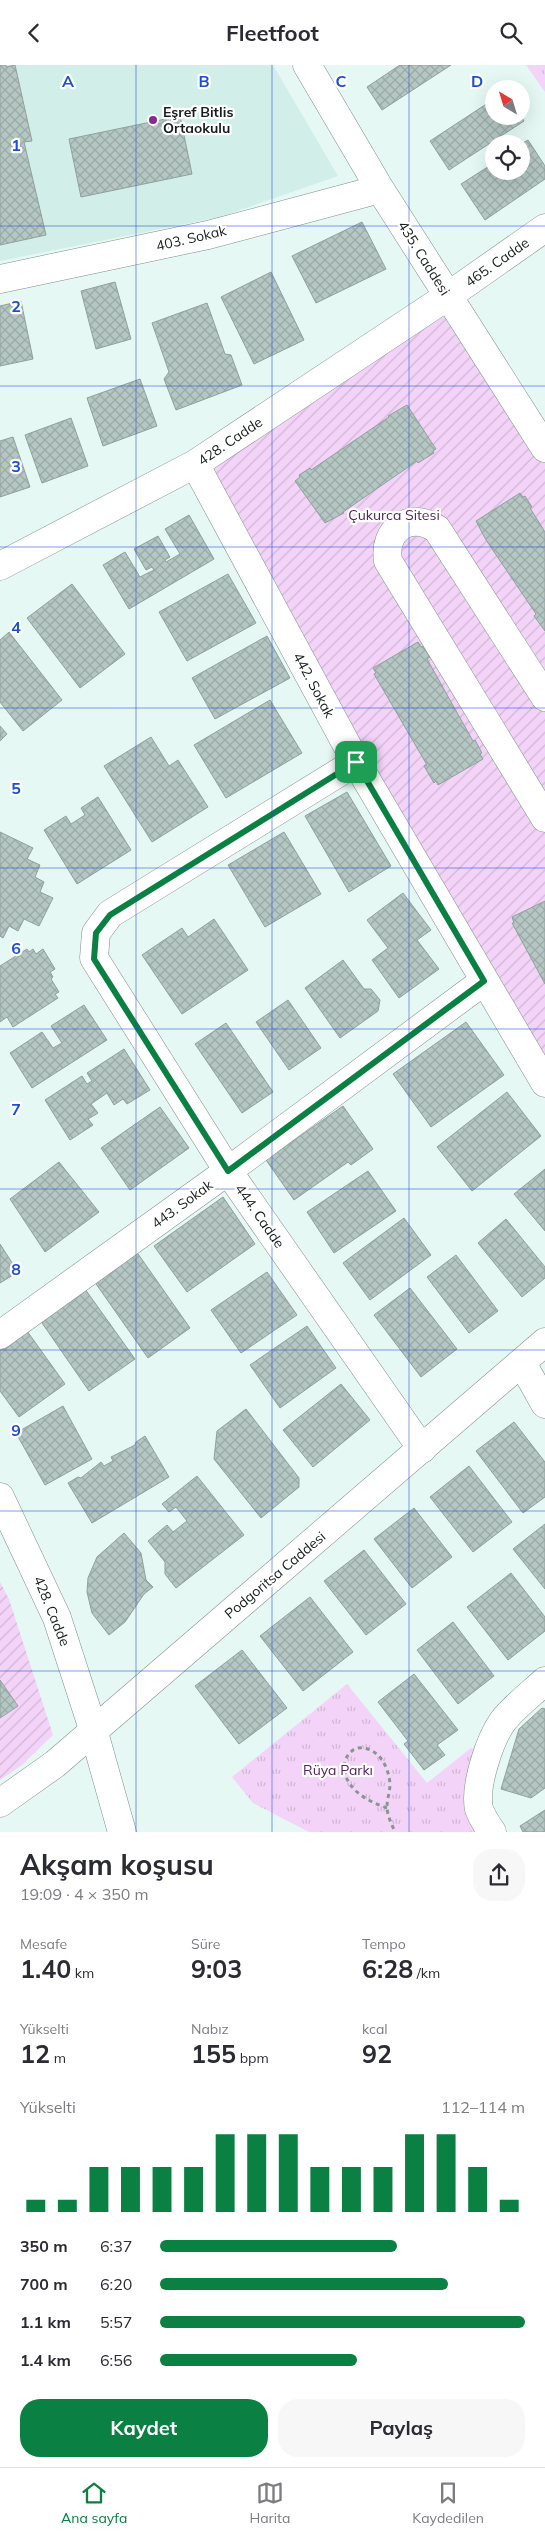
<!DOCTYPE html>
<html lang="tr">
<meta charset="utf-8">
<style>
body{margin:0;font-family:Mulish,sans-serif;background:#f7f7f7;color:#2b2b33;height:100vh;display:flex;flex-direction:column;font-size:19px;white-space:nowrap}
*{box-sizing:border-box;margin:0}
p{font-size:16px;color:#7c7c81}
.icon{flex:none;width:28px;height:28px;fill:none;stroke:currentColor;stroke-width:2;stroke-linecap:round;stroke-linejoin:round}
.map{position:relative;height:1767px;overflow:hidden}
.drawer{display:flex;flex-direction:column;background:#fff;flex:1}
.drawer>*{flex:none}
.needle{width:32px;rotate:322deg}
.controls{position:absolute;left:485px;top:15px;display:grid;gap:10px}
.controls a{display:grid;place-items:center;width:45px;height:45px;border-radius:50%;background:#fff;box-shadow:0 5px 20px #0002;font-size:25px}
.pin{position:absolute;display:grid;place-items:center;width:42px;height:42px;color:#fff;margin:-21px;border-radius:10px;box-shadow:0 2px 8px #0006}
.round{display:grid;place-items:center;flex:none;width:52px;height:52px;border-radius:20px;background:#f7f7f7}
.summary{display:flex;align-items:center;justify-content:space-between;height:85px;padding:0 20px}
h1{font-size:28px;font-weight:700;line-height:38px}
.stats{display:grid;grid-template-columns:repeat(3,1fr);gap:8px;height:85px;padding:5px 20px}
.stats div{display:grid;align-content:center}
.stats b{font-size:25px;font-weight:700}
.stats small{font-size:14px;font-weight:400}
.stats p{font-size:14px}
.chart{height:140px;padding:10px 20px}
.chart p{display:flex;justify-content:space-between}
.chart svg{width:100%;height:90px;margin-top:5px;stroke:#0b8043;stroke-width:6}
.action{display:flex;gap:10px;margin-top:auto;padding:10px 20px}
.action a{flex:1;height:58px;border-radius:20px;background:#0b8043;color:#fff;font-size:20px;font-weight:700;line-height:58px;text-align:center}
.action a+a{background:#f7f7f7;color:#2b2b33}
ul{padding:0 20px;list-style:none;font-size:16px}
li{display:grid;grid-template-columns:80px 60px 1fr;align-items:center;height:38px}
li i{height:12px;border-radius:6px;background:#0b8043}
header{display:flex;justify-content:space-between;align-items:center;height:65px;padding:0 20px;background:#fff;font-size:22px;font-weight:700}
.dock{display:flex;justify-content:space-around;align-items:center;height:70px;border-top:1px solid #e1e1e2;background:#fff;font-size:14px;color:#7c7c81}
.dock a{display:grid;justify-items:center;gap:2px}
.dock .selected{color:#0b8043}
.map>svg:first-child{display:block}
.built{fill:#d2eee8}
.grass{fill:url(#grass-tufts)}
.garden{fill:url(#garden-furrows)}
.building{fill:url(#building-cross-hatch);stroke:#90a19d}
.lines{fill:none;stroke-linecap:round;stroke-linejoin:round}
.minor-casing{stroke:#7f908c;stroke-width:29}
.major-casing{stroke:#7f908c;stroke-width:29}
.path{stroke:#889692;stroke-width:3;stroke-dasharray:4 4;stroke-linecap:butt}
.minor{stroke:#fff;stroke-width:28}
.major{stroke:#fff;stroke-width:28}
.route-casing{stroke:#fff;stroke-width:10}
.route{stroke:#0b8043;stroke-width:6}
.grid{fill:none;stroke:#1d4ed8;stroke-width:1;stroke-opacity:0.55}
.poi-dot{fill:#852995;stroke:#fff;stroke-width:2}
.labels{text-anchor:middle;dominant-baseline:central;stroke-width:4.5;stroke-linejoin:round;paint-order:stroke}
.poi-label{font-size:14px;font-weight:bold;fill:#171e1d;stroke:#fff;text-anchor:start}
.street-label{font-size:14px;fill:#171e1d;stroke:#fff}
.park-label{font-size:14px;fill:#54235d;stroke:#fff}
.grid-label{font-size:16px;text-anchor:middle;font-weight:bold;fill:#1d4ed8;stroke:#fff;stroke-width:4.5;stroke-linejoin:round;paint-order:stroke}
</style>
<header><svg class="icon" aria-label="back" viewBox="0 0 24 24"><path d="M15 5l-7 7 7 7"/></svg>Fleetfoot<svg class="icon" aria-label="search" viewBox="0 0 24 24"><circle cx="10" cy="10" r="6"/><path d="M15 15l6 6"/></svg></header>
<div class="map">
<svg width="545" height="1767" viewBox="0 0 545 1767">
<defs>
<pattern id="grass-tufts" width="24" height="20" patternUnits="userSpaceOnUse" patternTransform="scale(1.25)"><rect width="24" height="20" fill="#f3d4f8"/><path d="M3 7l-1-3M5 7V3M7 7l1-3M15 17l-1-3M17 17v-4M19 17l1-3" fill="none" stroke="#d0b6d4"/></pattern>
<pattern id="garden-furrows" width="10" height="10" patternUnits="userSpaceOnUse" patternTransform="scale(1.25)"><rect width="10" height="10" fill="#f3d4f8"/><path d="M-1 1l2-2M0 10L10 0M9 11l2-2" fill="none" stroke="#d0b6d4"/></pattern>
<pattern id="building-cross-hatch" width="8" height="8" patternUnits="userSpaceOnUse" patternTransform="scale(1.25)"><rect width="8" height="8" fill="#b5c7c3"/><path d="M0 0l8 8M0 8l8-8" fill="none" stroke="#9baaa7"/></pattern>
</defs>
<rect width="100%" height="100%" fill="#e5f8f3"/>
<path class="built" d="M0,0h273l65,111 -118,41 -220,44z"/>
<path class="grass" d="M526,0h19v27z
M347,1619l80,99 44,-35 17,4 4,80h-183l-56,-29 -21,-26z"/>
<path class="garden" d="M448,231l97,152v635l-350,-619z
M0,1517l9,17 44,136 -31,30 -22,15z"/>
<path class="building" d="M0,0h6v2l9,-2 17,76 -8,1 22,93 -46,10z
M400,0h51l-69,45 -15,-23z
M494,34v17h27l3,5 -75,49 -19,-29z
M180,51l12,58 -111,23 -12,-58z
M528,75l17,26v13l-60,41 -24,-36 33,-21v8h27v-27z
M362,157l24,47 -70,34 -24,-47z
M271,207l33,68 -50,24 -33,-67z
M115,217l16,57 -35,10 -15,-58z
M21,236l12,58 -33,7v-60z
M207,238l18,51 6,1 11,30 -66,25 -12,-31 5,-7 -17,-49z
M140,314l17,47 -54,20 -16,-48z
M407,340l29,44 -3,2 1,2 -16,10 -1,-2 -74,51 1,1 -19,10 -30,-42 5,-4 -1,-2 11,-7 1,2 78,-53 -1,-1z
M71,353l17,48 -46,17 -17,-48z
M13,372l17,50 -30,10v-56z
M520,428l3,4 2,-1 7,11 -2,1 15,24v99l-11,-15 2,-2 -50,-74 -10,-19z
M189,450l25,44 -85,50 -26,-44 22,-13 15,25 14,-7 -2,-3 -6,3 -12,-21 24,-13 12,21 -5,3 1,2 14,-8 -15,-25z
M228,509l28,49 -69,38 -28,-49z
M72,519l53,70 -45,34 -53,-70z
M9,567l53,68 -39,31 -23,-29v-62z
M267,571l23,42 -75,41 -23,-41z
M418,577l3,5 2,-1 7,11 -3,2 46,82 2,-1 7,13 -2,1 3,5 -45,26 -2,-4 -2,2 -10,-17 3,-1 -53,-91 2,-1 -3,-5z
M270,635l32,53 -76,45 -32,-53z
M0,661l7,8 -7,7z
M151,672l18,29 9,-6 30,47 -56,35 -48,-76z
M347,727l44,74 -42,26 -44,-76z
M98,732l33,53 -54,34 -33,-54 22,-14 5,8 14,-9 -4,-7z
M0,767l33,16 -6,11 13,6 -5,12 9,5 -4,10 13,6 -14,28 -15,-7 -6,12 -9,-5 -6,12 -3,-2z
M284,767l37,62 -56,33 -37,-62z
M403,828l28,37 -14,10 22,29 -40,29 -27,-38 16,-12 -21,-28z
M545,836v83l-33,-61h2l-2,-6z
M214,854l34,51 -66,44 -40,-59 40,-27 6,9z
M27,884l2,3 4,-3 3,5 7,-5 12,20 -5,3 3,5 -2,2 8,13 -4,2 3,4 -45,29 -6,-10 -7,5v-56z
M343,895l21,29h7l9,11 -2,11 -38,27 -35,-50z
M288,935l33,48 -32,22 -33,-48z
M84,940l23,35 -75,48 -22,-35 32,-21 11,16 9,-5 -11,-17z
M466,957l38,53 -73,52 -38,-53z
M226,958l47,69 -31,21 -47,-69z
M124,984l26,41 -23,14 -4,-5 -9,6 -7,-12 -16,11 7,9 -10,6 5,6 -23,15 -25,-40 37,-24 5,8 5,-3 -5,-8z
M507,1027l34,44 -69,55 -35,-44z
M343,1041l30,43 -22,16 -3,-3 -54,38 -28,-40z
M160,1042l29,41 -59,42 -29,-42z
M59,1097l40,50 -54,40 -35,-53z
M545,1104v62l-31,-37z
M368,1106l28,40 -62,42 -27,-41z
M223,1132l32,47 -68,48 -33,-46z
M404,1153l27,37 -61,45 -27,-37z
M506,1154l39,48v11l-23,19 -44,-54z
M0,1179l18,28 -18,11z
M136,1186l54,77 -42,30 -54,-77z
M456,1190l42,56 -29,22 -42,-56z
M267,1207l30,43 -56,38 -30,-43z
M410,1223l47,61 -36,28 -47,-62z
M85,1224l50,70 -46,32 -49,-71z
M307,1261l29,42 -56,40 -30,-43z
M27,1266l38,53 -46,33 -19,-26v-40z
M341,1319l29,36 -57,47 -30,-37z
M63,1341l29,53 -47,26 -29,-52z
M246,1344l53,69v9l-38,31 -47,-59 3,-28z
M514,1357l31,40v35l-22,16 -47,-62z
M145,1371l24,41 -77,46 -24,-40 10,-6 3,1 20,-16 3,4 9,-5 -2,-4 24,-12 1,-3z
M469,1401l43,56 -39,30 -43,-55z
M197,1411l47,59 -68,53 -11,-14v-12l-17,-21 19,-16 6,7 14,-11 -11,-14 -7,5 -7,-8z
M414,1443l38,49 -40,31 -38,-49z
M545,1459v65l-32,-40z
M124,1468l17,20 5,27 7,7 -9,7 -19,28 -16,13 -17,-22 -5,-21 1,-14 9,-21z
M364,1485l42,54 -40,31 -42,-54z
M511,1508l34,44v14l-37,29 -41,-53z
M310,1532l43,55 -50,39 -43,-55z
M453,1557l41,54 -36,28 -41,-54z
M242,1585l45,58 -48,36 -44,-58z
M414,1609l44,56 -21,15 8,10 -21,15 -20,-26 4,-3 -30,-39z
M0,1615l18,26 -18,12z
M542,1643l3,1v79l-14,10 -30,-9 18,-60z
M545,1745v22h-22l-3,-6z"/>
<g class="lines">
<g class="minor-casing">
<path id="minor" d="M307,0l73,124 165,259
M0,214l208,-44 172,-46
M195,399l161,298 189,321
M0,501l195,-102 253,-168 97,-68
M545,632l-108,-168c-28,-18 -54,1 -49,32l157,257
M356,697l-246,152 -14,19 -2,25 134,213 194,278
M0,1270l228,-164 256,-190
M522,1298l23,41
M0,1432l57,121 36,111 29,103
M492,1767c-5,-7 -10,-15 -13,-23 -5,-23 11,-70 24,-88 12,-15 28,-27 42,-40"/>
</g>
<g class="major-casing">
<path id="major" d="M0,1738l55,-39 490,-422"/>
</g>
<path class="path" d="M387,1743c-21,-7 -47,-22 -42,-47 2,-6 7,-12 13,-13 20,-2 31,19 32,36 0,8 -3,15 -3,23 0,8 5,18 8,25"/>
<use href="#minor" class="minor"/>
<use href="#major" class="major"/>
</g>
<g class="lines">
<g class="route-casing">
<path id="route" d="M356,697l128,219 -256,190 -134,-212 2,-26 14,-18z"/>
</g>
<use href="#route" class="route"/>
</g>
<path class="grid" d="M136,0v1767M272,0v1767M409,0v1767M0,161h545M0,321h545M0,482h545M0,643h545M0,803h545M0,964h545M0,1124h545M0,1285h545M0,1446h545M0,1606h545"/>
<circle class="poi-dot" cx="153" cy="55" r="5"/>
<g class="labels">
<g class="poi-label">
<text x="163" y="47">Eşref Bitlis<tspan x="163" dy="16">Ortaokulu</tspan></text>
</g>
<g class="street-label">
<text transform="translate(191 173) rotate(-13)">403. Sokak</text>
<text transform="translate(424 193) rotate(58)">435. Caddesi</text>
<text transform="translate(497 197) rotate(-35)">465. Cadde</text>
<text transform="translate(230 376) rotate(-34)">428. Cadde</text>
<text transform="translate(314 620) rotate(62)">442. Sokak</text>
<text transform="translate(182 1139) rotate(-36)">443. Sokak</text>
<text transform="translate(260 1151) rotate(55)">444. Cadde</text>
<text transform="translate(275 1510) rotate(-40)">Podgoritsa Caddesi</text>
<text transform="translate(52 1546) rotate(68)">428. Cadde</text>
</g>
<g class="park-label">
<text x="394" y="450">Çukurca Sitesi</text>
<text x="338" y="1705">Rüya Parkı</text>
</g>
</g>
<g class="grid-label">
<text x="68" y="22">A</text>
<text x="204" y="22">B</text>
<text x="341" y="22">C</text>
<text x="477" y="22">D</text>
<text x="16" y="86">1</text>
<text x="16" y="247">2</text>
<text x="16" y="407">3</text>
<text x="16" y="568">4</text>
<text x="16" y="729">5</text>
<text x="16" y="889">6</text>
<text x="16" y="1050">7</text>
<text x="16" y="1210">8</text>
<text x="16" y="1371">9</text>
</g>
</svg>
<div class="controls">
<a><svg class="needle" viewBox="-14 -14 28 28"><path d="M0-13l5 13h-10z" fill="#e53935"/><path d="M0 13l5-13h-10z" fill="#7c7c81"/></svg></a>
<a><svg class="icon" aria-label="locate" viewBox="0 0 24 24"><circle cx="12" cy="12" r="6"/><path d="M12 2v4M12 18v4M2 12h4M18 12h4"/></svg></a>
</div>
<div class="pin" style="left:356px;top:697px;background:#1e9e55"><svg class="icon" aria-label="arrive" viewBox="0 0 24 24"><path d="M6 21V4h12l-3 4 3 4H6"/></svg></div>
</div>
<section class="drawer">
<div class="summary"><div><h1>Akşam koşusu</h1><p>19:09 · 4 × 350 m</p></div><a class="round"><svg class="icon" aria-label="share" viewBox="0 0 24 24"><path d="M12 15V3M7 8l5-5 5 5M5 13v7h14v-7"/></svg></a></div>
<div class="stats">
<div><p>Mesafe</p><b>1.40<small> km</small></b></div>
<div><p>Süre</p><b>9:03</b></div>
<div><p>Tempo</p><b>6:28<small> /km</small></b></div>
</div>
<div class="stats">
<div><p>Yükselti</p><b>12<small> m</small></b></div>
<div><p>Nabız</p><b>155<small> bpm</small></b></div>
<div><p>kcal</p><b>92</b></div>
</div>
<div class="chart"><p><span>Yükselti</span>112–114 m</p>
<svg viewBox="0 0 160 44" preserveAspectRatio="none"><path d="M5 44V38M15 44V38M25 44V22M35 44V22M45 44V22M55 44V22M65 44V6M75 44V6M85 44V6M95 44V22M105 44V22M115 44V22M125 44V6M135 44V6M145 44V22M155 44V38"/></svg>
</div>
<ul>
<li><b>350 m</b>6:37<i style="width:65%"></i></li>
<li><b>700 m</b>6:20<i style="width:79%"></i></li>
<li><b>1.1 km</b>5:57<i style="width:100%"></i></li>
<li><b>1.4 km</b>6:56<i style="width:54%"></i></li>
</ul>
<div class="action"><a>Kaydet</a><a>Paylaş</a></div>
</section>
<nav class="dock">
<a class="selected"><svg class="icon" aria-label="home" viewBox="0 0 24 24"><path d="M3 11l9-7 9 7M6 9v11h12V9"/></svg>Ana sayfa</a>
<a><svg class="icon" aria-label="map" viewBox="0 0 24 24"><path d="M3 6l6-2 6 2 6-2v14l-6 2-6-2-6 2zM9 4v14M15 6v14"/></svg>Harita</a>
<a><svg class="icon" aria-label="saved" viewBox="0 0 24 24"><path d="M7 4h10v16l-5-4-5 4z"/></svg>Kaydedilen</a>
</nav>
